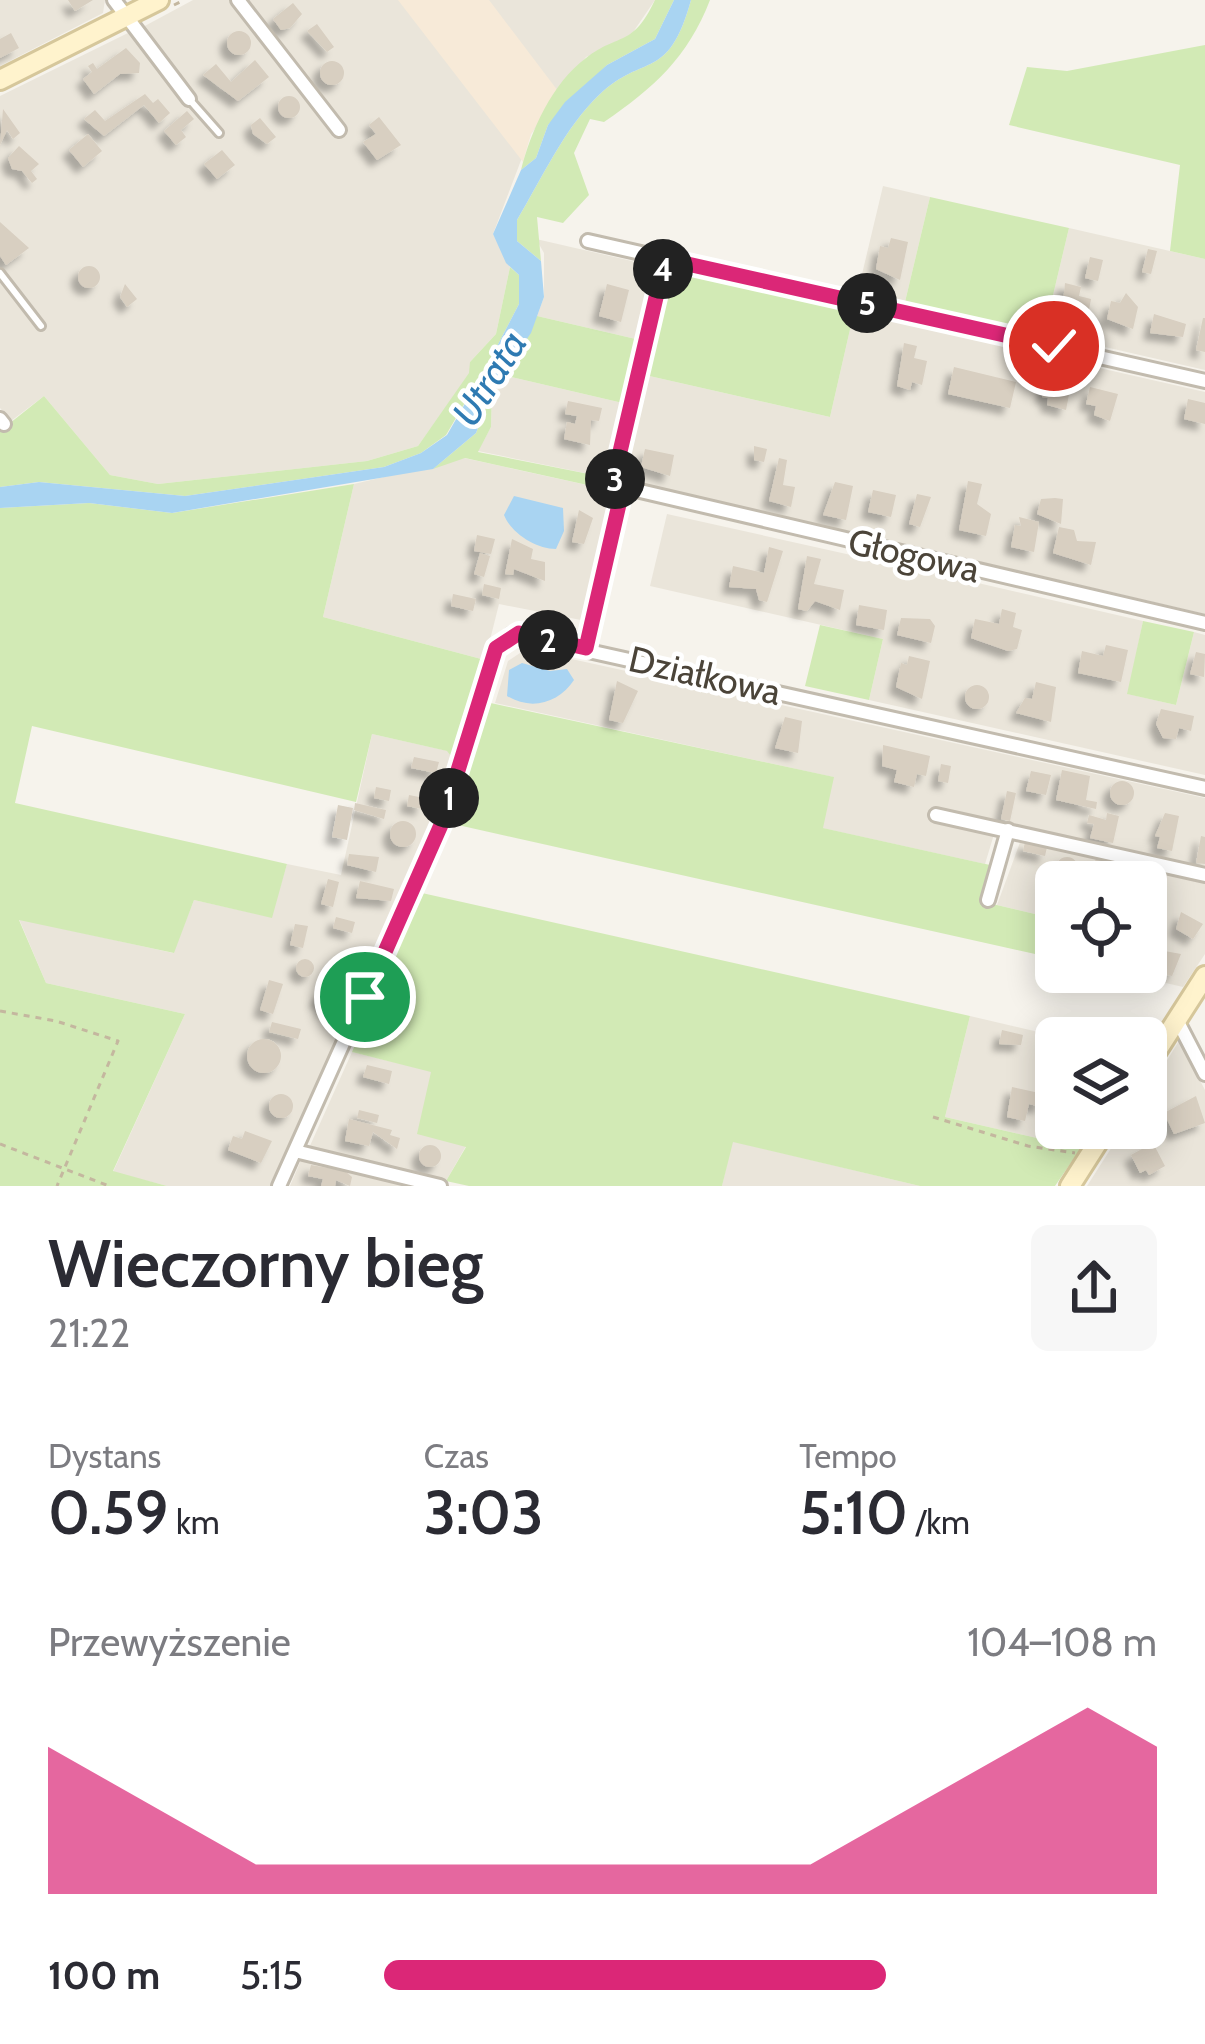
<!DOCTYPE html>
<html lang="pl">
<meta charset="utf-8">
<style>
body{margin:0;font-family:Cabin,sans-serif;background:#f7f7f7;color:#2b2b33;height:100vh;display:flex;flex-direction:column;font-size:45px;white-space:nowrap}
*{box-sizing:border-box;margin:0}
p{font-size:39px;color:#7c7c81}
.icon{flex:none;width:66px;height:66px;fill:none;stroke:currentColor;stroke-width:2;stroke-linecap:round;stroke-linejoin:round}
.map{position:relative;height:1186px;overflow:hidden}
.drawer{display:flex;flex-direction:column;background:#fff;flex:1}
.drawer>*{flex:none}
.tools{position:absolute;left:1035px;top:861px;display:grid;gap:24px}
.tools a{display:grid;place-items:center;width:132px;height:132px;border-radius:18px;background:#fff;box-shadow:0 6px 30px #0003;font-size:60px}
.pin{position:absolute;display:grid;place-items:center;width:102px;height:102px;color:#fff;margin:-51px;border:6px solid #fff;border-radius:50%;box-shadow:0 3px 12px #0007}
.km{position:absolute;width:60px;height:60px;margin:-30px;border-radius:50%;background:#222;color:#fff;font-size:33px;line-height:60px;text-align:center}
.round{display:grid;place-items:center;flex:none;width:126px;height:126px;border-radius:18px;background:#f7f7f7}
.headline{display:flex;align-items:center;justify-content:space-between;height:204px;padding:0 48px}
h1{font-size:66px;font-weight:600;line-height:90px}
.stats{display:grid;grid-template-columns:repeat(3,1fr);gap:18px;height:204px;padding:12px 48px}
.stats div{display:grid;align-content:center}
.stats b{font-size:60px;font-weight:600}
.stats small{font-size:33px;font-weight:400}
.stats p{font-size:33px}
.chart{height:336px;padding:24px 48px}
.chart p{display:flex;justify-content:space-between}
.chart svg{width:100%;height:216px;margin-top:12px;fill:#db2777;opacity:.7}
ul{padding:0 48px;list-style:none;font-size:39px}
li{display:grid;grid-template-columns:192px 144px 1fr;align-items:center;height:90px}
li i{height:30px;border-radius:15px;background:#db2777}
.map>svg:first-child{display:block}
.residential{fill:#eae5da}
.commercial{fill:#f7ead8}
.green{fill:#d2eab5}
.water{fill:#a9d4f2}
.building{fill:#d8cfc1;filter:url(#shadow)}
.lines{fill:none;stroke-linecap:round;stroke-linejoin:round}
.lane-casing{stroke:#c2bbae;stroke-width:12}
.street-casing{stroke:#c2bbae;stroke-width:18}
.secondary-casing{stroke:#d6c79b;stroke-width:24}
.path{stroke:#c4b79f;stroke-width:3;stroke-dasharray:6 6;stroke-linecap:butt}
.lane{stroke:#fff;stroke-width:6}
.street{stroke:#fff;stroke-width:12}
.secondary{stroke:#fff3cd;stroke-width:18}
.route-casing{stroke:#fff;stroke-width:24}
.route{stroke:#db2777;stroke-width:15}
.labels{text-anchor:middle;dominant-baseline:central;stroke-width:9;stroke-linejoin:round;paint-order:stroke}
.street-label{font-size:36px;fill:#4b4439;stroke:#fff}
.water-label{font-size:39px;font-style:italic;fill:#2e7ab2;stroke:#fff}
</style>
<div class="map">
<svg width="1205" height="1186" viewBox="0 0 1205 1186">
<defs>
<filter id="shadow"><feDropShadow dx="-7" dy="7" stdDeviation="3" flood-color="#0004"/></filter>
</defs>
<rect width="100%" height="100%" fill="#f6f3ec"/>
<path class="residential" d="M0,0h105l-2,13 -103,53z
M193,0h37l107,132 -93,-132h411l-28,41 -41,16 -55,77 -38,100 17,33 -14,67 -26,28v11l-52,73 -51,15 -209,23 -48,-9 -66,-79 -33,25 -11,-13v-312l130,-64 60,75 3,-13 -52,-66z
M883,186l47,11 -25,105 -47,-11z
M1069,228l136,31v111l-161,-37z
M536,239l122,28 -18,73 -103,-24 7,-19v-44z
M854,312l351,80v222l-568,-132 -15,-10 23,-97 185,42z
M503,375l124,29 -18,74 -131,-27 13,-24 1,-38z
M464,458l155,34 -33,129 -87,-17 -14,56 -162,-43 31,-133z
M667,514l229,51 12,-3 44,11v4l191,44 -15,73 48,11 18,-73 11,3v140l-336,-75 14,-61 -233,-53z
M526,649l679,149v73l-272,-65 -2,12 64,13 -10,33 -163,-36 11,-51 -338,-74 13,-42z
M372,734l76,17 6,9 -35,97 -149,329h-103l-54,-14 72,-158 -139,-31 -27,-64 154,34 21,-53 77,17 16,-53 54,11z
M1022,837l183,43v74l-22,33 -65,-15h28v-90h-90v37l-59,-14z
M970,1016l94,22h-8v90h37l-12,20 -136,-31z
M1179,1041l26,49v96h-118l37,-58h22v-34z
M352,1052l79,19 35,75 -20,35 -137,-33z
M732,1141l188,45h-198z
M301,1160l111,26h-122z"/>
<path class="commercial" d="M398,0h91l69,91 -27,43 -8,28z"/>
<path class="green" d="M655,0h19l-19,39 -48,26 -59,60 -12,33 -15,12c10,-39 31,-87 65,-112 34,-26 46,-10 69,-58z
M691,0h19c-22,57 -56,88 -106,122l-14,-3 -16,34 15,42 -26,28 -26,-6 4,44 -24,-20v-21c24,-40 48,-93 82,-125 45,-43 69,-12 92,-95z
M1205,45v214l-35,-8 10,-86 -171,-40 18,-58 40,4z
M930,197l139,31 -25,105 -139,-31z
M510,267l9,8v29l-28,54 -45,77 -25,18 -37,14 -199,29 -146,-14 -39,5v-56l44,-35 66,79 48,9 209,-23 51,-15 51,-73 1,-11 26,-28z
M668,270l186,42 -24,105 -185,-42z
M537,316l103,24 -13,64 -124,-29z
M492,389l-1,38 -13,25 131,26 10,14 -154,-34 -32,11 43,-36z
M354,484l-31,133 162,43 -31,100 -7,-9 -75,-17 -16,68 -324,-76 -17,77 272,61 -15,54 -78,-18 -20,53 -155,-33 27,63 139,31 -72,157 54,15h-167v-678l89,-5 83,10z
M1143,621l51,11 -18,73 -49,-11z
M820,625l63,14 -14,61 -64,-14z
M486,702l348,75 -11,51 167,37 -10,36 76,18 -3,39 -604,-135z
M422,893l548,123 -25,101 136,31 -26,38h-135l-187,-44 -11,44h-253l-23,-5 20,-34 -49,-13 14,-62 -79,-20z"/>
<path class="water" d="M674,0h17c-23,83 -47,52 -92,95 -34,32 -58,85 -82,125v21l24,20 3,36 -13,36 -39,56 -16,44 -43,36 -261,44 -83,-10 -89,5v-21l39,-5 146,14 199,-29 37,-14 26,-18 44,-77 28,-54v-29l-13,-12 -13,-29 28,-64 15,-12 12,-33 17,-23 42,-37 48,-26z
M514,496l49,12 1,23 -8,18c-20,0 -45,-16 -52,-34z
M522,663l28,8 17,-2 7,11c-15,23 -43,31 -67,16l2,-26z"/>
<path class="building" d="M68,0h25l-18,11z
M293,3l9,11 -12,14 -9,2 -8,-11z
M317,24l17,23 -7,5 -20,-21z
M227 43a12 12 0 1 1 24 0a12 12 0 1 1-24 0Z
M11,33l8,15 -19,10v-19z
M126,48l14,15 -1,10 -19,1 -26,20 -11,-15 9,-7 -4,-6 5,-3 4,6z
M255,60l14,17 -31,24 -35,-26 13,-11 15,18z
M320 73a12 12 0 1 1 24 0a12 12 0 1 1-24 0Z
M145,94l8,9 5,-4 12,14 -11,10 -15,-18 -40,31 -20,-17 11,-9 10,11z
M278 107a11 11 0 1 1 22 0a11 11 0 1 1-22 0Z
M3,109l17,24 -7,6 -6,-9 -7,15z
M187,111l7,8 -13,11 5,7 -10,8 -12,-14z
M379,117l22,28 -24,15 -14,-18 13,-8 -7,-9z
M260,118l16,19 -9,7 -14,-10 -2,-9z
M88,134l14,17 -19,16 -14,-17z
M19,146l20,18 -8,7 6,8 -5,4 -10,-12 -10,-2 -4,-11z
M222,150l13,15 -18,14 -13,-15z
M0,222l29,26 -23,17 -6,-9z
M891,238l17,4 -8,38 -24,-11 4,-23 8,2z
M1148,249l9,2 -6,23 -9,-2z
M1090,257l13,3 -5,21 -13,-3z
M78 277a11 11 0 1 1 22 0a11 11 0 1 1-22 0Z
M1065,283l16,4 -2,9 12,3 -3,16 -26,-2z
M125,284l12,15 -10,8 -7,-10z
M607,284l22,6 -8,32 -22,-6z
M1126,293l12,14 -5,22 -26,-10 4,-18 9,2z
M1154,314l32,10 -3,13 -33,-4z
M1203,318h2v34l-9,-2z
M904,343l13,3 -3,12 13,3 -5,24 -10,-3 -2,8 -13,-4z
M954,367l62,15 -6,26 -62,-14z
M1046,378l25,6 -5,26 -19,-5 1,-7 -6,-1z
M1090,387l28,7 -8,27 -16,-6 2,-9 -10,-2z
M1188,399l17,4v21l-21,-5z
M568,401l34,7 -3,13 -8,-1 -1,25 -26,-6 3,-17 8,2 2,-8 -12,-2z
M754,446l13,3 -3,13 -10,-2z
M645,449l29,6 -4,21 -29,-9z
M779,458l8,2 -4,25 12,2 -4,20 -22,-6z
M968,481l14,3 -5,20 14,10 -5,22 -27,-6z
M835,482l18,4 -7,34 -23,-5z
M873,490l23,5 -5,22 -23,-5z
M917,494l14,3 -11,30 -11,-3z
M1055,498l8,1 -2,25 -24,-10 4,-15z
M579,510l14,8 -9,26 -12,-2z
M1019,517l20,5 -5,30 -23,-5 4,-22 6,1z
M1059,527l15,3 3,11 19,1 -5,23 -38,-12z
M477,535l18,4 -4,15 -17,-3z
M512,539l21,10 -2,10 14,3v19l-31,-12 -1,6 -8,-1z
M769,547l14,4 -16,51 -8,-2 -3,-11 -27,-2 4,-21 31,7z
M480,553l10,3 -6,21 -10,-3z
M807,556l14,3 -7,25 30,6 -4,20 -25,-9 -8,10 -9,-2z
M484,584l17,4 -2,11 -17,-4z
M453,594l23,5 -3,12 -22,-5z
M859,605l28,5 -3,20 -28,-5z
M1002,609l14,4 -3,14 9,3 -5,19 -9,2 -37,-13 4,-19 24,5z
M901,618l29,1 5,7 -4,17 -34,-8z
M1106,645l22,5 -7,32 -43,-9 4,-22 21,5z
M1196,652l9,2 -1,23 -14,-3z
M909,656l21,5 -8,38 -26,-12 5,-24 6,2z
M617,681l21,10 -15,32 -14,-3z
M1036,682l20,5 -5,35 -35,-9 9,-15 7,1z
M965 697a12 12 0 1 1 24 0a12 12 0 1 1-24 0Z
M1161,709l33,7 -3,15 -12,-3 -3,11 -13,-1 -7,-14z
M785,717l17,4 -4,32 -23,-5z
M883,745l47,11 -4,20 -9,-2 -3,13 -20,-5 3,-12 -15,-4z
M414,757l25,5 -3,11 -25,-5z
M941,764l10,2 -3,17 -10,-2z
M1062,770l28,6 -4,24 11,2 -1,7 -40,-9z
M1031,771l20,4 -5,20 -20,-4z
M1110 793a12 12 0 1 1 24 0a12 12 0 1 1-24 0Z
M376,787l15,3 -2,11 -15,-3z
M1007,791l9,2 -6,28 -9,-2z
M409,795l15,3 -2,11 -15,-3z
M355,803l31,7 -2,9 -30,-9z
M338,805l15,3 -6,32 -15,-3z
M1107,813l12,3 -6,27 -23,-5 4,-14 -7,-1 2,-8 17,5z
M1165,813l14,3 -7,35 -15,-3 3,-11 -5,-1z
M390 834a13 13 0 1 1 26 0a13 13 0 1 1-26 0Z
M1201,836l4,1v27l-9,-1z
M1025,842l22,5 -2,9 -22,-5z
M349,854l30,3 -3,15 -29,-7z
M1056 868a11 11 0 1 1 22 0a11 11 0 1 1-22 0Z
M1096,858l21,5 -5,19h-31l5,-19 8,2z
M328,879l11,3 -6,25 -12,-3z
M360,881l34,8 -3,12 -35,-3z
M1146,886l18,4 -2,12 -16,-3z
M1181,912l22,12 -10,15 -17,-10z
M336,917l19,5 -3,11 -19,-5z
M295,924l13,2 -5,22 -13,-3z
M1146,930l10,3 3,17 22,4 -9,22 -25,-5 5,-23 -6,-1z
M347,955l16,6 -9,22 -19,-12z
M296 968a9 9 0 1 1 18 0a9 9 0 1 1-18 0Z
M269,980l14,4 -10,30 -13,-4z
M321,990l26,10 -4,12 -21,-3 2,-5 -8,-3z
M272,1022l29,7 -3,10 -29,-7z
M1002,1030l21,5 -2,10 -22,-1z
M247 1056a17 17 0 1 1 34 0a17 17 0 1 1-34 0Z
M367,1065l25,6 -3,13 -26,-7z
M1012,1087l32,7 -3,13 -12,-3 -4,17 -18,-4z
M269 1106a12 12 0 1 1 24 0a12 12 0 1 1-24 0Z
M1196,1096l9,27 -31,11 -10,-21z
M359,1110l20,5 -2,8 -20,-5z
M349,1119l43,11 -2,5 10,3 -3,11 -24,-17 -4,14 -24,-5z
M245,1131l27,10 -11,22 -33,-13 5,-14 9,3z
M1153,1143l12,23 -16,9 -3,-5 -6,3 -9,-18z
M419 1156a11 11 0 1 1 22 0a11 11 0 1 1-22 0Z
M311,1165l34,6 7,6 -2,9 -14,-6 -1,6h-14l2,-7 -15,-3z"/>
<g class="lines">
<g class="lane-casing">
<path id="lane" d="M189,99l30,34
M0,273l41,53
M586,647l13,-77 24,-83"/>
</g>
<g class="street-casing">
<path id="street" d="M114,0l75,99
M238,0l101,130
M588,241l617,140
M0,419l4,5
M623,487l582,136
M936,815l269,60
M988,900l20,-70
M1177,1020l28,54
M295,1151l145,35
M279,1186l162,-361 54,-177 17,-14 693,154"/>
</g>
<g class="secondary-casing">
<path id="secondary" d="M0,80l159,-80
M1146,1068l59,-92
M1070,1186l37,-58"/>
</g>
<path class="path" d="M174,5l10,-5
M614,478l49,-207
M0,1011l56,10 62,20 -61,145
M933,1117l95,29 47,7
M0,1144l109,42"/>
<use href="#lane" class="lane"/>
<use href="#street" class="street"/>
<use href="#secondary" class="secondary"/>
</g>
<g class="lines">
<g class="route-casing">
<path id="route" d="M365,997l76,-172 55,-177 23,-15 67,15 37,-161 -8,-14 50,-214 389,87"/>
</g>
<use href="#route" class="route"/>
</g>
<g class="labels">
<g class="street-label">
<text transform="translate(914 555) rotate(13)">Głogowa</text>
<text transform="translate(705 675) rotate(13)">Działkowa</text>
</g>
<g class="water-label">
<text transform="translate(489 378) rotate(-58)">Utrata</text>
</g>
</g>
</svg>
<div class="tools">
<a><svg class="icon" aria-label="locate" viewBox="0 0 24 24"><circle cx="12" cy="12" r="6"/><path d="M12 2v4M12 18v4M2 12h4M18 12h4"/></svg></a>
<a><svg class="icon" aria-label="layers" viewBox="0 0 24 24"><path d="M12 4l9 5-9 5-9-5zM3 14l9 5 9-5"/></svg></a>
</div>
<div class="pin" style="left:365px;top:997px;background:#1e9e55"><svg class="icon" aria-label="arrive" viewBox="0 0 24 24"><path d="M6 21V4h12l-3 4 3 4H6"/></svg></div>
<div class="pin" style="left:1054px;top:346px;background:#d93025"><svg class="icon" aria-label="check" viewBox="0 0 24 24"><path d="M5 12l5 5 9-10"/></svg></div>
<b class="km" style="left:449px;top:798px">1</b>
<b class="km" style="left:548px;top:640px">2</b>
<b class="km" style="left:615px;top:479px">3</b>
<b class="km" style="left:663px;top:269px">4</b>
<b class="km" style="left:867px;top:303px">5</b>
</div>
<section class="drawer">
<div class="headline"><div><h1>Wieczorny bieg</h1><p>21:22</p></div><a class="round"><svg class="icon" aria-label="share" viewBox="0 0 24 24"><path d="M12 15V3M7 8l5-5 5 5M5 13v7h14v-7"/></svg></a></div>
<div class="stats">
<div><p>Dystans</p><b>0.59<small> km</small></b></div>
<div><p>Czas</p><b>3:03</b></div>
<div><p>Tempo</p><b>5:10<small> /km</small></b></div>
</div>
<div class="chart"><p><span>Przewyższenie</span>104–108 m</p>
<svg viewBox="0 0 160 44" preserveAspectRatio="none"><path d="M0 44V14L10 22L20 30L30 38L40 38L50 38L60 38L70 38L80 38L90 38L100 38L110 38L120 30L130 22L140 14L150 6L160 14V44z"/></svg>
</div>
<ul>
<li><b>100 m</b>5:15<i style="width:65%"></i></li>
</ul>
</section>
